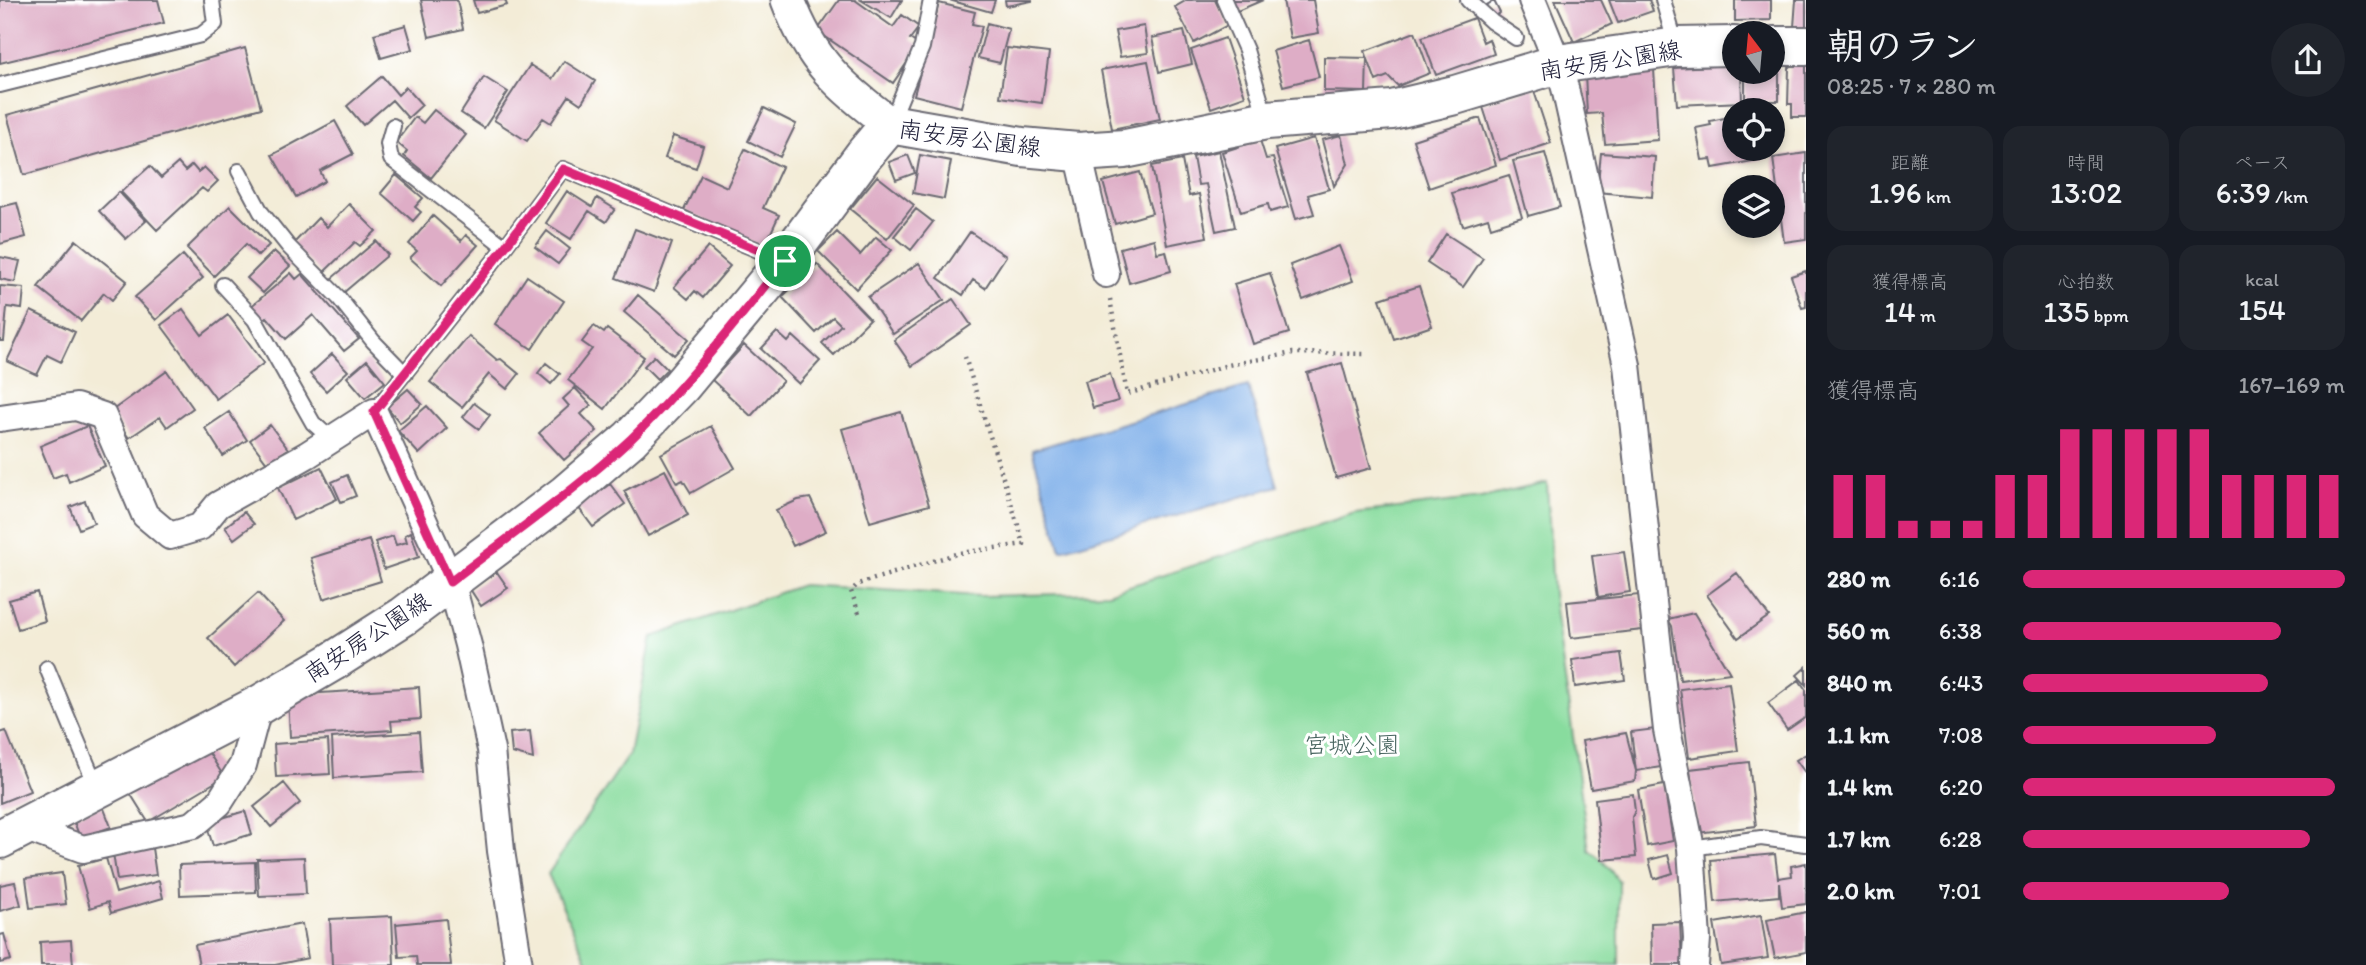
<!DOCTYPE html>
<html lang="ja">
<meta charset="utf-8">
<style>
body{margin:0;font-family:Itim,"Klee One",sans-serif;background:#20242c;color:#f1f3f6;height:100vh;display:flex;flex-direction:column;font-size:26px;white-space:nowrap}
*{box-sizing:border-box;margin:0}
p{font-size:23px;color:#9ea1a6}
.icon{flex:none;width:38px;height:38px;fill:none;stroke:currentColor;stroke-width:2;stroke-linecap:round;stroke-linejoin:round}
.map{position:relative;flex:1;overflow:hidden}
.panel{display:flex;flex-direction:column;background:#171b24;width:560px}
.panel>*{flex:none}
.needle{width:46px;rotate:344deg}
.fabs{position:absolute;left:1722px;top:21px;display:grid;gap:14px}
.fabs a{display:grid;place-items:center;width:63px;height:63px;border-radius:50%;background:#171b24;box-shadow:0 4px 10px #0003;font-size:35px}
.pin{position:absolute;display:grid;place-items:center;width:60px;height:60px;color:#fff;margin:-30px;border:4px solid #fff;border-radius:50%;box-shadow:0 2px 7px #0007}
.round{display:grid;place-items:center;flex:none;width:74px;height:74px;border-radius:37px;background:#20242c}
.headline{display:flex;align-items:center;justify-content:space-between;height:119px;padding:0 21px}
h1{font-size:38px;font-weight:600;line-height:52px}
.figures{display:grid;grid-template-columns:repeat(3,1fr);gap:10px;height:119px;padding:7px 21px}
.figures div{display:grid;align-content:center;border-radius:18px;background:#20242c;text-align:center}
.figures b{font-size:30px;font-weight:600}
.figures small{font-size:19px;font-weight:400}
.figures p{font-size:19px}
.chart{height:196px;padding:14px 21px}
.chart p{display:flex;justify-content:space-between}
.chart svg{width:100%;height:126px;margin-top:7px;stroke:#db2777;stroke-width:6}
ul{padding:0 21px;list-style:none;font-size:23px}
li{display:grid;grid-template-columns:112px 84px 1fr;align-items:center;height:52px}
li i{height:18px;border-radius:9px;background:#db2777}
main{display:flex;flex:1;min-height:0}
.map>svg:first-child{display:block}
.green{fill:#88dc9e;stroke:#557f6c;stroke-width:2}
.water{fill:#7daee9;stroke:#506892;stroke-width:2}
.building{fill:#deadc6}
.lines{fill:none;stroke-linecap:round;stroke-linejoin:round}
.service-casing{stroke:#6b6972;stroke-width:18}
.minor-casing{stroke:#6b6972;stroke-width:30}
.tertiary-casing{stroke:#6b6972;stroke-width:37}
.secondary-casing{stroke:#6b6972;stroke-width:42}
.path{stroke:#6b6972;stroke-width:4.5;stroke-dasharray:2 5;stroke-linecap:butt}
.service{stroke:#fff;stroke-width:14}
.minor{stroke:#fff;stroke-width:26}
.tertiary{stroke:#fff;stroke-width:33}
.secondary{stroke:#fff;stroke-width:38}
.route-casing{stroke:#fff;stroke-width:14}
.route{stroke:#db2777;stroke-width:9}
.labels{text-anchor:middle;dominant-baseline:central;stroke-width:6;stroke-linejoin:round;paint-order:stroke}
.street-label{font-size:24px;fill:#22223b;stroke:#fff}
.park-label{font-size:24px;fill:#46635e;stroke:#fff}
</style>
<main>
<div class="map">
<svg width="1806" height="965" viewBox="0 0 1806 965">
<rect width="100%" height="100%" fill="#fff"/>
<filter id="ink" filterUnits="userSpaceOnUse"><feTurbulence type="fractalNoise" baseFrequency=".0143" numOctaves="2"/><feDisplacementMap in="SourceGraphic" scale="14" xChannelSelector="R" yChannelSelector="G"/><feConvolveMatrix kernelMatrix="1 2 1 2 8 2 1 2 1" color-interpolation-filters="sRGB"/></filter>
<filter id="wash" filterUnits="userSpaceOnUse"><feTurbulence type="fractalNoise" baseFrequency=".00686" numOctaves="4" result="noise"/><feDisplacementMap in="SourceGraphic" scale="28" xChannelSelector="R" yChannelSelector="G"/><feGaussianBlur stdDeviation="1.57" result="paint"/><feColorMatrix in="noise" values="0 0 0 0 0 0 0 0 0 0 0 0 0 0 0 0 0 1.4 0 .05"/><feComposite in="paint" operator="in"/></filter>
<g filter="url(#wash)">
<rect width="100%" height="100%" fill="#f3ecd7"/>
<path class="green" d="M1547,483l6,111 36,256 13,10 17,21v84h-1030l-41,-91 81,-120 23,-117 150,-52 178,11 128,-3 247,-80 126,-15z"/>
<path class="water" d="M1248,386l30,100 -217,64 -29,-100z"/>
<g id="blocks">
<path class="building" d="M0,0h158l6,23 -164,40z
M421,0h36l6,29 -34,8z
M473,0h32l2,5 -30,8z
M839,0h16l38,27 9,-12 17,12 -9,12 9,6 -26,38 -76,-52z
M861,0h41l-11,18z
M949,0h46l-4,12z
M1005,0h27v1l-26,5z
M1187,0h28l13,25 -34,18 -19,-36z
M1230,0h33l-28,12z
M1283,0h30l6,33 -29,5z
M1555,0h46l11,24 -38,18z
M1609,0h40l4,11 -35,12z
M1735,0h36v20l-36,1z
M1796,0h10v28l-12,-1z
M1494,1l6,12 -8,5 -7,-12z
M939,3l36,9 -3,12 10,2 -21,81 -47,-12z
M1474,18l9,24 6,-3 5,15 -58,21 -14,-38z
M987,23l22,6 -9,34 -22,-5z
M406,25l7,24 -32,9 -7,-24z
M1144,26l4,27 -28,4 -5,-26z
M1184,31l8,33 -33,8 -7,-34z
M1415,32l15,41 -32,13 -10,-10 -12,5 -11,-30z
M1225,38l20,58 -34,12 -20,-58z
M1309,40l10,37 -36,9 -10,-35z
M245,48l16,60 -237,67 -17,-60z
M1007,48l42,5 -7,50 -42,-6z
M1324,57l43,1 -1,34 -42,-1z
M564,61l31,20 -14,23 -12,-8 -18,27 -8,-5 -16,23 -33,-21 36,-55 22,14z
M1148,61l12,58 -48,10 -11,-59z
M1797,61l9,1v55h-14v-13h-4l1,-36z
M1734,65v7h7l1,30 -65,3 -3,-37z
M1773,67h6v34h-34v-29h28z
M1654,69l4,71 -53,4 -3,-31 -15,1 -2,-40z
M382,76l16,19 8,-8 16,18 -14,13 -16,-18 -29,25 -16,-19z
M484,77l24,15 -24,36 -23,-15z
M1533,88l18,55 -51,17 -18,-56z
M764,108l32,16 -16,33 -32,-16z
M434,110l32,25 -35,43 -27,-22 3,-5 -11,-9 19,-25 8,6z
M1734,116v33h34l2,9 -57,10 -2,-9 -9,1 -6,-32 15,-3 -1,-4z
M1480,118l16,47 -67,23 -16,-48z
M335,121l18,33 -33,17 5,10 -29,16 -24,-42z
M1341,135l7,29 -14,22 -12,-46z
M673,136l30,10 -7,22 -31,-10z
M1314,138l15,51 -21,6 6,19 -18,5 -21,-70z
M1260,140l6,19 7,-1 15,49 -18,5 -2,-8 -27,8 -19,-60z
M745,149l37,18 -19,41 16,7 -15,33 -80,-38 17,-35 26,12z
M1219,151l16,76 -19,4 -10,-47 -8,1 -5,-28z
M1545,153l15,54 -32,9 -15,-55z
M1601,153l54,4 -3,40 -55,-5z
M1806,153v86l-22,3 -11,-84z
M908,155l7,18 -19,7 -7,-18z
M920,155l31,6 -7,38 -31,-6z
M1182,160l7,36 10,-2 8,43 -40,8 -15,-79z
M178,163l7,8 7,-6 6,7 6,-5 14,14 -11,11 -5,-4 -45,42 -36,-38 29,-26 11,12z
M1140,172l12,41 -37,11 -12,-42z
M396,175l27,23 -8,9 6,5 -8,9 -32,-28z
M1509,175l13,42 -31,10 -3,-9 -25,8 -11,-33z
M877,176l37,29 -27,34 -37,-30z
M567,191l25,16 5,-9 18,11 -9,13 -17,-11 -18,28 -25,-16z
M119,192l27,29 -20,18 -27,-28z
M17,203l9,34 -26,7v-37z
M349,204l27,27 -16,15 -5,-4 -33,32 -30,-29 26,-27 9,9z
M230,206l39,39 -11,11 -12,-12 -32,32 -27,-28z
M916,209l17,13 -22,28 -17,-14z
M433,216l28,25 5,-6 12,10 -37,41 -31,-28 7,-7 -8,-7z
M635,229l37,14 -18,49 -38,-14z
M547,231l23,18 -12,15 -23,-17z
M837,232l23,23 16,-18 16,13 -36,39 -38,-38z
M970,232l36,24 -21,32 -12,-8 -10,15 -25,-17z
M1446,234l37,24 -20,29 -36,-24z
M1154,239l3,14 9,-2 5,20 -42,12 -9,-35z
M76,240l51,41 -15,19 -8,-7 -23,28 -43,-34z
M376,241l12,14 -45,38 -12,-14z
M1339,246l14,35 -50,19 -13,-35z
M708,247l22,19 -27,32 -8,-7 -7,8 -14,-12z
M274,251l16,15 -27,27 -16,-15z
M183,255l20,23 -47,42 -21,-23z
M0,257l20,4 -5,21 -15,-3z
M919,263l25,37 -51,34 -25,-37z
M817,264l53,55 -36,36 -12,-12 19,-18 -8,-8 -17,16 -34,-36z
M1806,271v36l-4,1 -11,-32z
M291,273l5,6 6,-5 57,65 -15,12 -31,-36 -27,24 -19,-22 -6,5 -12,-14z
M1270,273l19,60 -36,11 -19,-60z
M527,276l37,25 -32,48 -37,-25z
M0,286l24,2 -2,21 -15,-2 -3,34h-4z
M1419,286l13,40 -38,13 -14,-40z
M638,295l51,44 -15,16 -50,-43z
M953,299l18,26 -59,41 -18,-26z
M183,309l19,26 26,-20 36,48 -48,36 -55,-74z
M31,311l44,21 -14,30 -14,-7 -10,20 -30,-14z
M594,326l10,7 3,-4 37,28 -39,52 -37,-29 24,-31 -10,-7z
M777,332l11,10 5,-6 27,25 -21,23 -38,-35z
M469,336l28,24 4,-1 18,15 -12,15 -18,-15 -27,33 -32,-25z
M744,345l39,36 -32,35 -39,-36z
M332,354l16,17 -22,20 -16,-17z
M654,356l13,13 -10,10 -13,-13z
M367,360l18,22 -20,16 -18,-21z
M546,363l14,11 -9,10 -13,-11z
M1342,363l29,105 -35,10 -29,-105z
M167,371l26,37 -26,19 -7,-10 -31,21 -19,-26z
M1110,374l8,27 -25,7 -8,-27z
M575,388l16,17 -10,9 16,17 -33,29 -25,-27 30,-27 -6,-7z
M408,389l14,15 -22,19 -13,-16z
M474,403l16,12 -11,14 -16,-12z
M427,406l20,22 -28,26 -21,-23z
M229,412l18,28 -24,16 -18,-28z
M901,412l28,93 -59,17 -28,-93z
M270,425l18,24 -20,15 -18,-24z
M87,426l18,40 -36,16 -3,-9 -13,5 -13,-32z
M711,426l24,42 -44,25 -8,-13 -6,3 -16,-29z
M321,467l16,32 -44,21 -15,-32z
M665,470l23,45 -40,21 -24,-45z
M347,475l9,21 -15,6 -9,-20z
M610,484l15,20 -32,23 -15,-20z
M810,498l16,33 -33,15 -17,-36 22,-10z
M85,501l9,22 -15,6 -9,-22z
M244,512l10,12 -20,15 -9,-12z
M411,532l8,25 -35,12 -9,-27 18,-6 3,9 11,-3 -2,-7z
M369,540l12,41 -58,18 -12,-41z
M1624,552l6,40 -32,5 -6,-41z
M497,572l11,16 -27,18 -11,-17z
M1737,573l32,43 -31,22 -31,-43z
M37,592l8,29 -27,8 -9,-29z
M258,593l26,28 -50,46 -26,-29z
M1639,595l3,35 -71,8 -4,-36z
M1694,613l36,60 -50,7 -8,-54 -4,-7z
M1621,653l4,27 -50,7 -3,-27z
M1806,667v18l-9,-10z
M1799,680l7,10v27l-19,13 -19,-27z
M1729,683l9,68 -49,7 -9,-69z
M419,687l2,32 -30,2 1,9 -102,7 -2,-42z
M1655,729l6,38 -25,4 -1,10 -44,8 -9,-48 44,-8 10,38 -5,-39z
M6,731l24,60 -30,12v-70z
M530,731l3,28 -21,-6 -2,-20z
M419,732l3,40 -88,6 -2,-40z
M328,740l2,34 -54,3 -2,-33z
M206,748l18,29 -76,45 -18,-29z
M1806,754v20l-10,-14z
M1749,762l7,64 -59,7 -7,-64z
M284,783l16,20 -29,24 -17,-20z
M1664,785l9,56 -26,5 -9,-56z
M1633,794l2,17 -3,6 4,40 -34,3 -7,-61z
M103,806l8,21 -31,11 -8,-22z
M245,811l7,23 -39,12 -7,-23z
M152,848l4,27 -39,5 -4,-27z
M1775,854l3,24 14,-2 -1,-10 15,-3v41l-24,3 -3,-25v14l-64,6 -4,-42z
M1668,855l5,18 -19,6 -5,-19z
M304,857l2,37 -47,2 -2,-37z
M106,858l10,35 43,-12 4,17 -52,15 -3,-11 -18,6 -12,-42z
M255,862l1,30 -76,3 -1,-30z
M62,873l4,31 -36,4 -4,-30z
M15,882l6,23 -21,6v-26z
M1806,912v40l-31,6 -8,-38z
M1761,915l7,43 -47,7 -7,-42z
M392,916l2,49h-62l-2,-46z
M446,919l5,46h-34l-1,-9 -17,1 -3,-33z
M1680,922l2,43h-30l-1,-42z
M302,924l6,34 -33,7h-76l-4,-20z
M4,934l7,26 -11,3v-28z
M71,940l2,25h-32l-1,-23z"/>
</g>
</g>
<g filter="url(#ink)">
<use href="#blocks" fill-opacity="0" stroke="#6b6972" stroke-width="2"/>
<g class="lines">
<g class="service-casing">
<path id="service" d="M1224,0l22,50 20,69
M1468,0l24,22 24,16
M1663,0l13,46
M0,85l201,-50 14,-11 -3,-24
M891,122l31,-75 9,-47
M393,126l-5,18 3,15 114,88
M239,171l22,41 27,34 51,52 34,43 32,33
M223,285l32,35 58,103 18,16
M374,412l131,-165 58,-78 219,91
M47,668l50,120
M1691,848l70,-10 45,6"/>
</g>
<g class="minor-casing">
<path id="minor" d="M1532,0l26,64 7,24 62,277 40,365 24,118 6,91 -2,26
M1078,152l28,122
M0,418l76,-11 27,9 42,99 25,21 30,-9 18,-22 89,-50 67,-43 77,169 17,64 23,105 10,101 18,114
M24,827l59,22 110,-24 26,-22 24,-38 16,-60"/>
</g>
<g class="tertiary-casing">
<path id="tertiary" d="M788,0c23,61 51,86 102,124"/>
</g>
<g class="secondary-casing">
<path id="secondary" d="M1773,46h33
M0,839l259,-134 73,-43 72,-46 162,-122 64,-55 51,-53 104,-125 79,-106 26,-31 132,23 56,5 47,-3 142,-29 125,-10 63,-15 103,-31 119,-17 57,-1"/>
</g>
<path class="path" d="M1110,299l17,95 101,-29 65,-12 75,1
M859,613l-8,-22 7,-7 101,-31 65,-9 -59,-187"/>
<use href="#service" class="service"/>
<use href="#minor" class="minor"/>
<use href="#tertiary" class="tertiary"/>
<use href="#secondary" class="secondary"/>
</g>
</g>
<g class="lines" filter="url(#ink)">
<g class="route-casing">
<path id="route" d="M563,169l222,92c-49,60 -98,124 -154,178 -56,52 -120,96 -181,143l-76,-170 131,-165z"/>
</g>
<use href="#route" class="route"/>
</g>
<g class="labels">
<g class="street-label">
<text transform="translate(1610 60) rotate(-9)">南安房公園線</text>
<text transform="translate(970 138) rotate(8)">南安房公園線</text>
<text transform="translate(367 637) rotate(-33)">南安房公園線</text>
</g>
<g class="park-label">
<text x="1352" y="744">宮城公園</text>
</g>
</g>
</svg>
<div class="fabs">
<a><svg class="needle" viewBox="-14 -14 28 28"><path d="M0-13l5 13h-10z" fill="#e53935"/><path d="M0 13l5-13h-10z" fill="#9ea1a6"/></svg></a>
<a><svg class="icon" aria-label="locate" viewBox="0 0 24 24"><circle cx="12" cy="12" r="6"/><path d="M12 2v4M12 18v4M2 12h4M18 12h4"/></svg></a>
<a><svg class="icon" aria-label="layers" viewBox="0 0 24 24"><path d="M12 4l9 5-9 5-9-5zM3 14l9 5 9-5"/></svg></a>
</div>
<div class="pin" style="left:785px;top:261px;background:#1e9e55"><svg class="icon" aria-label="arrive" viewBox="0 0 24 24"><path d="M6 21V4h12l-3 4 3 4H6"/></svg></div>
</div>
<section class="panel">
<div class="headline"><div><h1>朝のラン</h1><p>08:25 · 7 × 280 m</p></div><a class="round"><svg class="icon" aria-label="share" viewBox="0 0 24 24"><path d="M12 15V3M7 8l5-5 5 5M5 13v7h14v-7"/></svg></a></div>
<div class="figures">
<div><p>距離</p><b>1.96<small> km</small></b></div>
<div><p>時間</p><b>13:02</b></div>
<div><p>ペース</p><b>6:39<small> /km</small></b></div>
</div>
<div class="figures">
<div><p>獲得標高</p><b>14<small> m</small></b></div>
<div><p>心拍数</p><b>135<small> bpm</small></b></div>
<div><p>kcal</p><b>154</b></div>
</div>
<div class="chart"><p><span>獲得標高</span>167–169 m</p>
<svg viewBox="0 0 160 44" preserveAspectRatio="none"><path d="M5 44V22M15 44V22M25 44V38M35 44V38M45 44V38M55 44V22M65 44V22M75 44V6M85 44V6M95 44V6M105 44V6M115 44V6M125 44V22M135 44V22M145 44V22M155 44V22"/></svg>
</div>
<ul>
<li><b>280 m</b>6:16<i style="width:100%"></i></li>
<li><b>560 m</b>6:38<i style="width:80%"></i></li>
<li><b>840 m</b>6:43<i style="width:76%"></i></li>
<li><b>1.1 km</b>7:08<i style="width:60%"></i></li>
<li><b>1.4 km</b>6:20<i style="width:97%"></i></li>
<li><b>1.7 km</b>6:28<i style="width:89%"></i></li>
<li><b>2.0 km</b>7:01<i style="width:64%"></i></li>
</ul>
</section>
</main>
